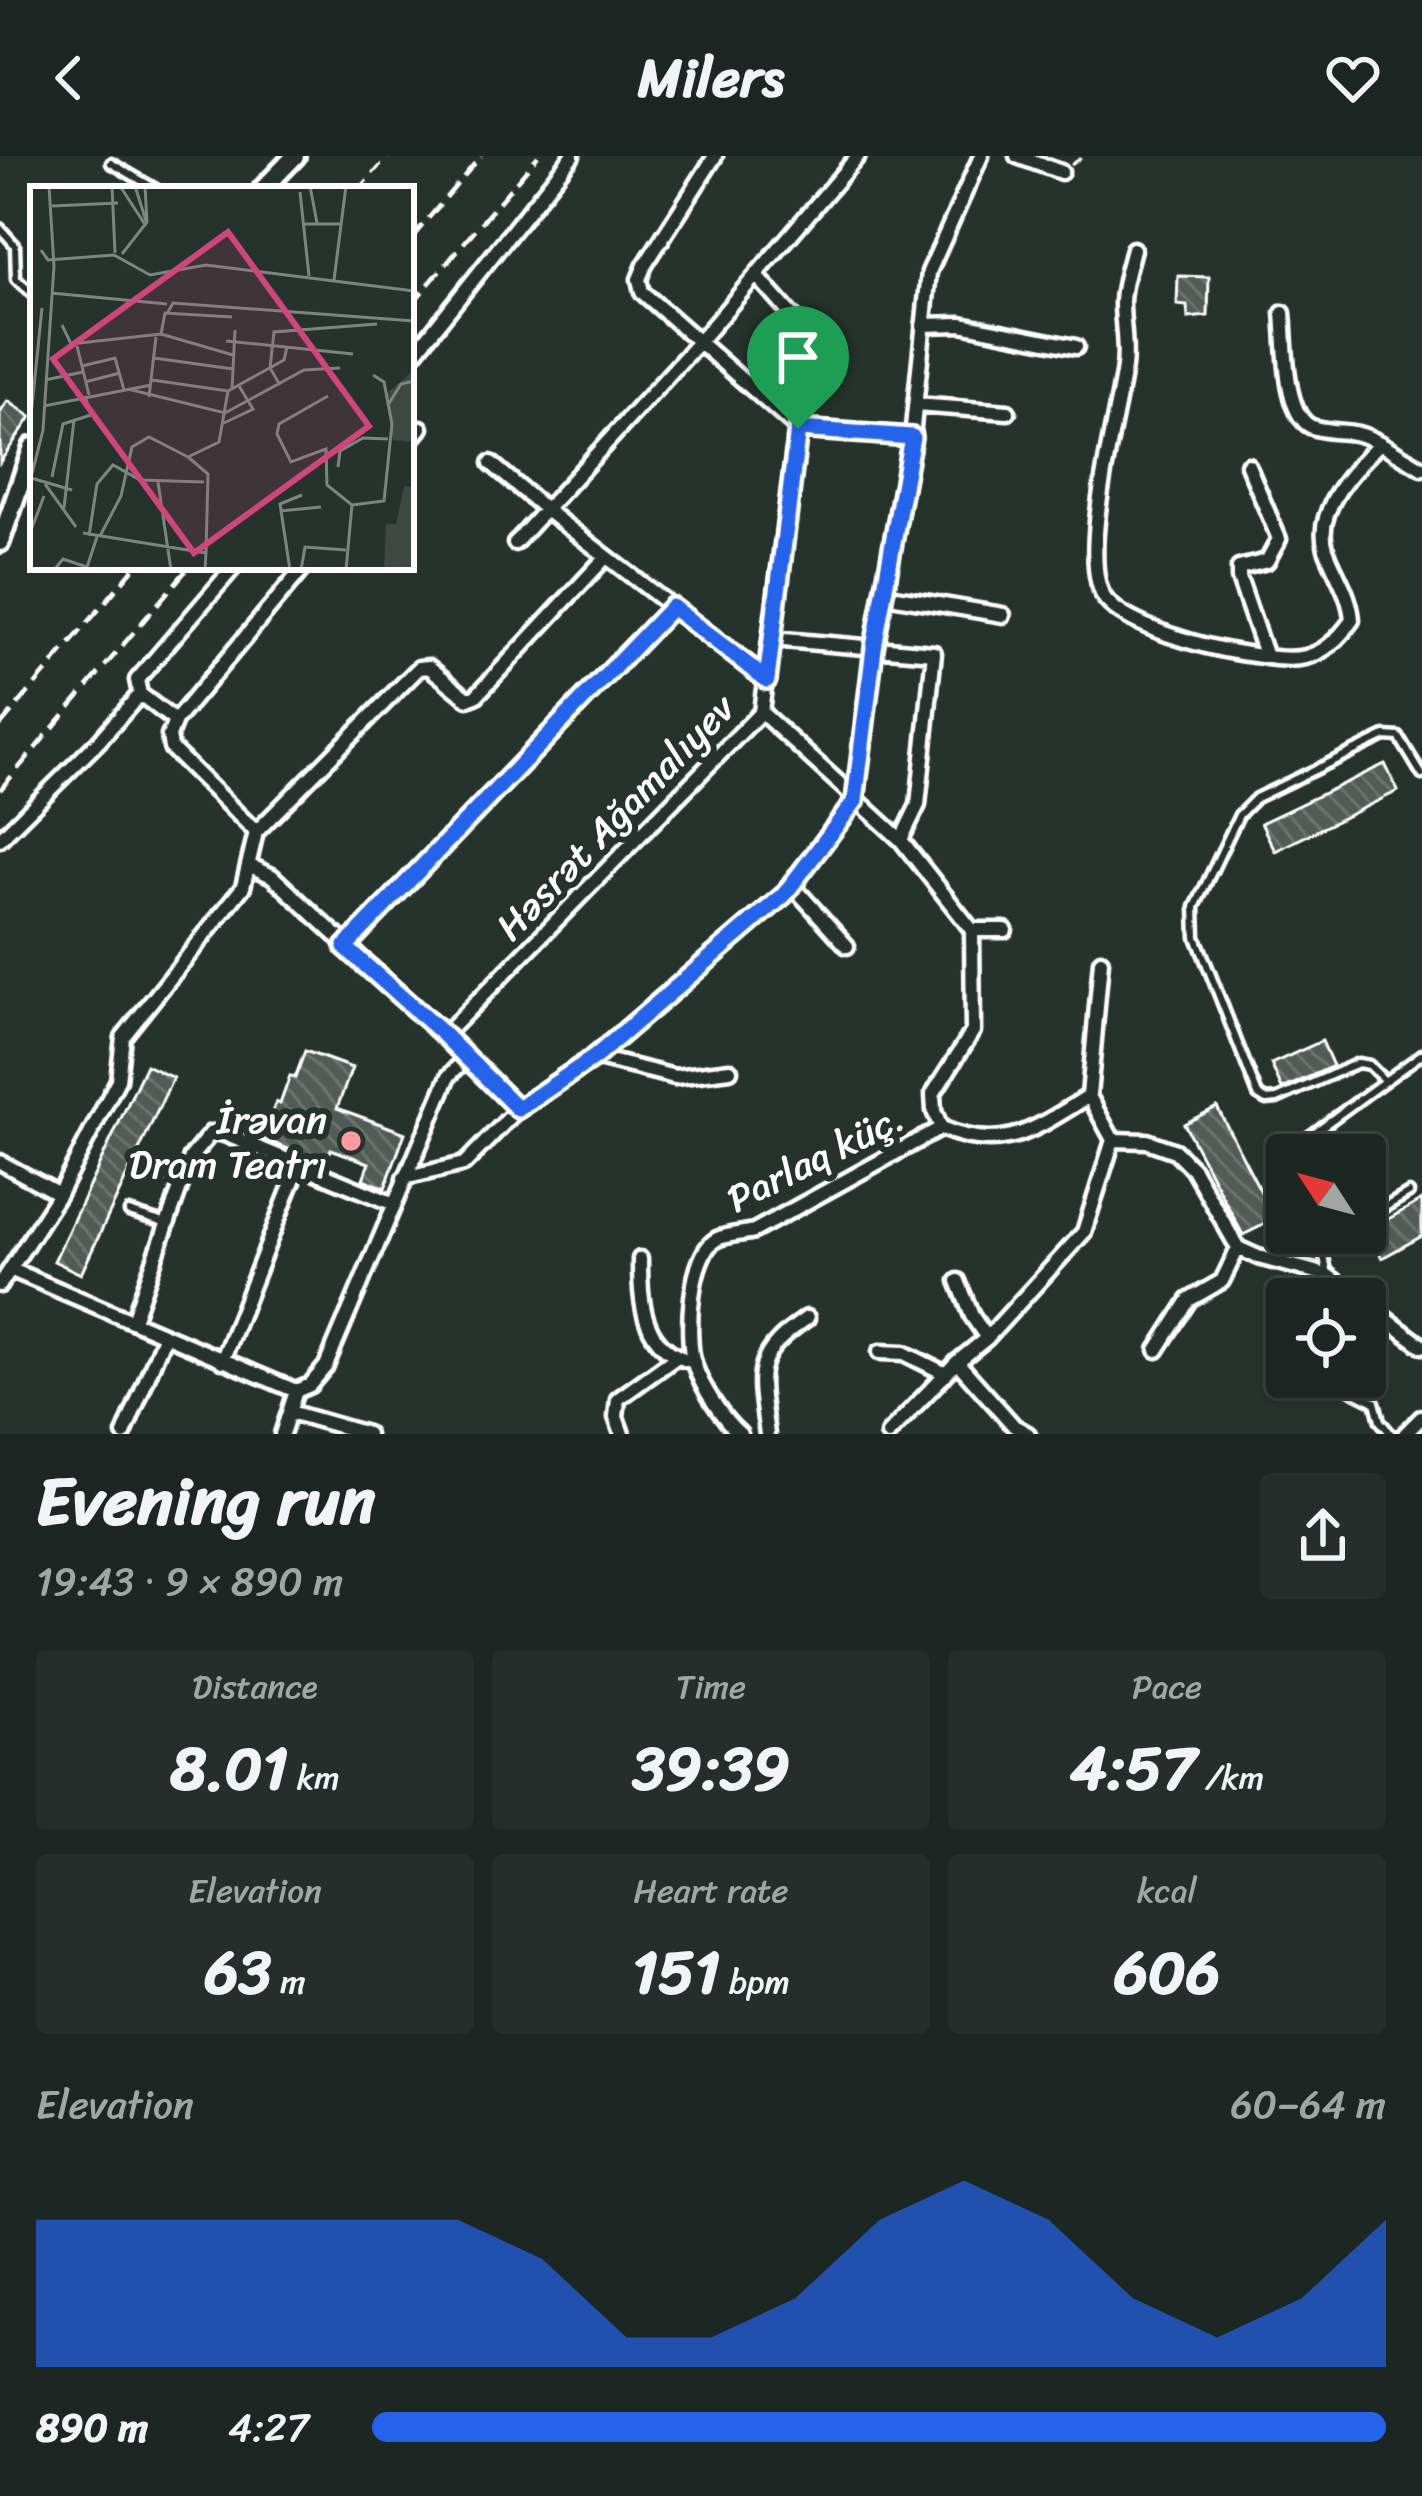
<!DOCTYPE html>
<meta charset="utf-8">
<style>
body{margin:0;font-family:Sriracha,sans-serif;background:#252e2a;color:#f1f3f6;height:100vh;display:flex;flex-direction:column;font-size:45px;white-space:nowrap}
*{box-sizing:border-box;margin:0}
p{font-size:39px;color:#a0a5a5}
.icon{flex:none;width:66px;height:66px;fill:none;stroke:currentColor;stroke-width:2;stroke-linecap:round;stroke-linejoin:round}
.map{position:relative;height:1278px;overflow:hidden}
.panel{display:flex;flex-direction:column;background:#1c2622;flex:1}
.panel>*{flex:none}
.needle{width:78px;rotate:306deg}
.fabs{position:absolute;left:1266px;top:978px;display:grid;gap:24px}
.fabs a{display:grid;place-items:center;width:120px;height:120px;border-radius:12px;background:#1c2622;box-shadow:0 3px 9px #0004,0 0 0 3px #3a4340;font-size:60px}
.pin{position:absolute;display:grid;place-items:center;width:102px;height:102px;color:#fff;margin:-123px -51px;border-radius:50% 50% 50% 0;rotate:-45deg;box-shadow:0 0 12px #0007}
.pin .icon{rotate:45deg}
.round{display:grid;place-items:center;flex:none;width:126px;height:126px;border-radius:12px;background:#252e2a}
.summary{display:flex;align-items:center;justify-content:space-between;height:204px;padding:0 36px}
h1{font-size:66px;font-weight:700;line-height:90px}
.figures{display:grid;grid-template-columns:repeat(3,1fr);gap:18px;height:204px;padding:12px 36px}
.figures div{display:grid;align-content:center;border-radius:12px;background:#252e2a;text-align:center}
.figures b{font-size:60px;font-weight:700}
.figures small{font-size:33px;font-weight:400}
.figures p{font-size:33px}
.chart{height:336px;padding:24px 36px}
.chart p{display:flex;justify-content:space-between}
.chart svg{width:100%;height:216px;margin-top:12px;fill:#2563eb;opacity:.7}
ul{padding:0 36px;list-style:none;font-size:39px}
li{display:grid;grid-template-columns:192px 144px 1fr;align-items:center;height:90px}
li i{height:30px;border-radius:15px;background:#2563eb}
header{display:flex;justify-content:space-between;align-items:center;height:156px;padding:0 36px;background:#1c2622;font-size:54px;font-weight:700}
.map>svg:first-child{display:block}
.building{fill:url(#building-back-hatch);stroke:#fff;stroke-width:3}
.lines{fill:none;stroke-linecap:round;stroke-linejoin:round}
.service-casing{stroke:#fff;stroke-width:15}
.minor-casing{stroke:#fff;stroke-width:21}
.secondary-casing{stroke:#fff;stroke-width:26}
.path{stroke:#fff;stroke-width:3;stroke-dasharray:12 9;stroke-linecap:butt}
.service{stroke:#26332d;stroke-width:6}
.minor{stroke:#26332d;stroke-width:12}
.secondary{stroke:#26332d;stroke-width:16}
.rail{stroke:#fff;stroke-width:4.5;stroke-dasharray:18 9;stroke-linecap:butt}
.route-casing{stroke:#fff;stroke-width:24}
.route{stroke:#2563eb;stroke-width:15}
.poi-dot{fill:#ff9aa2;stroke:#26332d;stroke-width:4.5}
.labels{text-anchor:middle;dominant-baseline:central;stroke-width:12;stroke-linejoin:round;paint-order:stroke}
.street-label{font-size:39px;fill:#fff;stroke:#26332d}
.poi-label{font-size:39px;fill:#fff;stroke:#26332d;text-anchor:end}
.inset-road{fill:none;stroke:#7d8581;stroke-width:3}
.view{fill:#ce467c;fill-opacity:0.15;stroke:#ce467c;stroke-width:6}
.inset-edge{fill:none;stroke:#fff;stroke-width:6}
</style>
<header><svg class="icon" aria-label="back" viewBox="0 0 24 24"><path d="M15 5l-7 7 7 7"/></svg>Milers<svg class="icon" aria-label="heart" viewBox="0 0 24 24"><path d="M12 20l-8-8c-3-5 5-10 8-4 3-6 11-1 8 4z"/></svg></header>
<div class="map">
<svg width="1422" height="1278" viewBox="0 0 1422 1278">
<defs>
<pattern id="building-back-hatch" width="6" height="6" patternUnits="userSpaceOnUse" patternTransform="scale(3)"><rect width="6" height="6" fill="#515c57"/><path d="M-1 5l2 2M0 0l6 6M5-1l2 2" fill="none" stroke="#6b7470"/></pattern>
</defs>
<rect width="100%" height="100%" fill="#26332d"/>
<filter id="ink" filterUnits="userSpaceOnUse"><feTurbulence type="fractalNoise" baseFrequency=".00833" numOctaves="2"/><feDisplacementMap in="SourceGraphic" scale="24" xChannelSelector="R" yChannelSelector="G"/><feConvolveMatrix kernelMatrix="1 2 1 2 8 2 1 2 1" color-interpolation-filters="sRGB"/></filter>
<g filter="url(#ink)">
<path class="building" d="M1178,120l31,1 -1,39 -20,2 -1,-12 -10,-1z
M8,245l23,16 -31,45v-49z
M1385,608l13,27 -123,60 -14,-28z
M1322,885l11,25 -51,23 -11,-25z
M305,895l47,17 -15,40 68,25 -20,55 -22,-9 6,-16 -38,-14 -5,15 -68,-27 7,-19 4,2 7,-18 4,2 10,-28 5,2z
M146,909l27,13 -92,196 -27,-13z
M1217,951l58,112 -32,16 -59,-111z
M1422,1044v36l-40,22 -15,-27z"/>
<g class="lines">
<g class="service-casing">
<path id="service" d="M111,7l45,26
M0,72l15,17 1,34 17,15
M1385,925l-16,-16 -11,-2 -81,36 -11,1 -8,-5 -62,-158 -1,-30 44,-92 17,-17 129,-62 14,1 23,38
M1298,999l10,-18 114,-83
M145,1012l35,11
M129,1056l35,11
M1365,1063l44,-26
M1319,1077l8,38
M1324,1087l17,-10
M1325,1221l50,25 5,19 11,13"/>
</g>
<g class="minor-casing">
<path id="minor" d="M715,0l-70,109 -6,14 3,13 156,137 114,8
M1017,0l44,16
M1133,93c-4,17 -11,36 -11,54 0,21 5,43 2,64 -6,48 -48,195 -18,233 22,27 101,48 135,53 51,8 78,15 111,-33 -2,-27 -17,-46 -26,-71 -13,-39 29,-81 54,-106l42,25
M1283,157c3,28 0,107 32,115 28,7 36,-1 65,15
M923,169l38,-1 115,23
M411,202l161,-202
M916,249l92,7
M411,284l10,-12
M491,307l55,47 221,170
M1248,309l31,74 -12,22 -28,7v10l27,79
M515,387l182,-199 161,-188
M884,439l119,20
M772,483l162,14 -16,152 -17,35
M761,556l140,128 71,90 1,101 -40,63 1,17 7,17c64,27 95,0 148,-32l24,44 34,1 28,10 18,18 45,79 20,9 69,18 32,24
M175,565l-35,-27 -3,-14 97,-113
M256,676l-85,-84 -2,-12 6,-15 129,-154
M0,683l99,-98 41,-47
M249,709l23,11 172,159 74,74
M792,729l55,61
M972,774h33
M345,791l327,-340
M444,879l317,-323 48,-377 -52,-59
M594,901l81,20 55,-7
M1089,940l12,-135
M0,1006l59,32
M404,1022l60,-14 54,-55 76,-52 190,-162 71,-94 19,-153 38,-211 17,-165 52,-116
M640,1103c0,44 2,91 54,103
M12,1114l284,121
M958,1125l14,35 15,22
M0,1129l59,-91 59,-114 5,-43 120,-150 13,-55 163,-164 10,-1 39,32 8,-3 130,-139
M1365,1147l57,43
M133,1164l58,-163 20,-24h11l172,71
M1157,1194l32,-50 33,-19 16,-33
M880,1196l24,1 42,21
M222,1205l77,-196
M957,1206l57,64 14,8
M290,1256l77,22
M124,1278l40,-97
M282,1278l14,-43 14,-6 16,-19 123,-290 17,-18
M622,1278l-6,-17 2,-18 57,-41
M740,1278c-18,-15 -38,-47 -46,-70 -8,-27 -5,-110 23,-125 10,-5 26,-5 37,-8l187,-103
M767,1278c-9,-63 -15,-78 40,-116
M888,1278l69,-72 30,-24 97,-106 29,-92
M1405,1278l17,-17"/>
</g>
<g class="secondary-casing">
<path id="secondary" d="M263,33l32,-33
M0,386l33,-95"/>
</g>
<path class="path" d="M1071,9l13,-9
M359,33l30,-33"/>
<use href="#service" class="service"/>
<use href="#minor" class="minor"/>
<use href="#secondary" class="secondary"/>
<path class="rail" d="M411,83l70,-83
M411,149l127,-149
M0,570l135,-159
M0,634l189,-223"/>
</g>
</g>
<g class="lines" filter="url(#ink)">
<g class="route-casing">
<path id="route" d="M798,273l114,8 -38,211 -19,153 -71,94 -189,162 -77,52 -74,-74 -99,-88 327,-340 95,73z"/>
</g>
<use href="#route" class="route"/>
</g>
<circle class="poi-dot" cx="351" cy="985" r="12"/>
<g class="labels">
<g class="street-label">
<text transform="translate(615 661) rotate(-46)">Həsrət Ağamalıyev</text>
<text transform="translate(815 1002) rotate(-27)">Parlaq küç.</text>
</g>
<g class="poi-label">
<text x="327" y="963">İrəvan<tspan x="327" dy="45">Dram Teatrı</tspan></text>
</g>
</g>
<g transform="translate(30 30)">
<rect width="384" height="384" fill="#26332d"/>
<path d="M384,184v72l-21,-2 -8,-45z" fill="#3e4944"/>
<path d="M374,300l10,1v83l-30,-1 2,-45h10z" fill="#3e4944"/>
<path class="inset-road" d="M82,0l3,67M90,0l26,40M105,0l11,35M280,0l7,37M270,6l9,84M22,20l66,-3M272,38h38M11,64l7,10 66,-5 36,20 56,-10 208,26M92,68l25,-32 -2,-36M304,94l12,-94M21,107l116,11M138,126l5,-9 241,18M32,139l9,19 90,-10 72,21M131,148l4,-21 67,4M196,155l127,13M47,160l12,49M124,172l79,11M52,180l33,-8 9,32M15,194l38,-8M122,194l76,11 56,-31 3,-13M55,196l35,-9M250,199l-10,-17 4,-36 103,-8M98,203l97,24 79,-43 36,-2M202,203l3,-59M298,210l-49,28 -2,10 14,28 35,-13 1,36 25,20 -6,65M119,211l7,-60M358,219l13,-21 13,-3M14,220l107,-21M194,237l29,-14 -14,-23M0,240l12,-118M308,281l2,-16 23,-13 25,1M22,291l11,-53 28,-9 -6,-19M1,292l41,12M0,296l13,-52 11,-164 -5,-80M128,296l13,88M15,298l31,43M322,319l32,-4 8,-77 -8,-42 -11,-7M34,322l10,-88M250,325l41,-4M0,347l14,-37M53,347l123,20 -1,17M59,350l8,-52 16,-19 27,15 64,2M70,350l21,-40 11,-49 17,-10 39,20M176,367l2,-79 -20,-17 31,-15 9,-51M24,384l9,-11 24,8 10,-30M260,384l-10,-66 22,-9M271,384l4,-23 41,3"/>
<path class="view" d="M198,46l141,194 -175,127 -141,-194z"/>
<rect width="384" height="384" class="inset-edge"/>
</g>
</svg>
<div class="fabs">
<a><svg class="needle" viewBox="-14 -14 28 28"><path d="M0-13l5 13h-10z" fill="#e53935"/><path d="M0 13l5-13h-10z" fill="#a0a5a5"/></svg></a>
<a><svg class="icon" aria-label="locate" viewBox="0 0 24 24"><circle cx="12" cy="12" r="6"/><path d="M12 2v4M12 18v4M2 12h4M18 12h4"/></svg></a>
</div>
<div class="pin" style="left:798px;top:273px;background:#1e9e55"><svg class="icon" aria-label="arrive" viewBox="0 0 24 24"><path d="M6 21V4h12l-3 4 3 4H6"/></svg></div>
</div>
<section class="panel">
<div class="summary"><div><h1>Evening run</h1><p>19:43 · 9 × 890 m</p></div><a class="round"><svg class="icon" aria-label="share" viewBox="0 0 24 24"><path d="M12 15V3M7 8l5-5 5 5M5 13v7h14v-7"/></svg></a></div>
<div class="figures">
<div><p>Distance</p><b>8.01<small> km</small></b></div>
<div><p>Time</p><b>39:39</b></div>
<div><p>Pace</p><b>4:57<small> /km</small></b></div>
</div>
<div class="figures">
<div><p>Elevation</p><b>63<small> m</small></b></div>
<div><p>Heart rate</p><b>151<small> bpm</small></b></div>
<div><p>kcal</p><b>606</b></div>
</div>
<div class="chart"><p><span>Elevation</span>60–64 m</p>
<svg viewBox="0 0 160 44" preserveAspectRatio="none"><path d="M0 44V14L10 14L20 14L30 14L40 14L50 14L60 22L70 38L80 38L90 30L100 14L110 6L120 14L130 30L140 38L150 30L160 14V44z"/></svg>
</div>
<ul>
<li><b>890 m</b>4:27<i style="width:100%"></i></li>
</ul>
</section>
